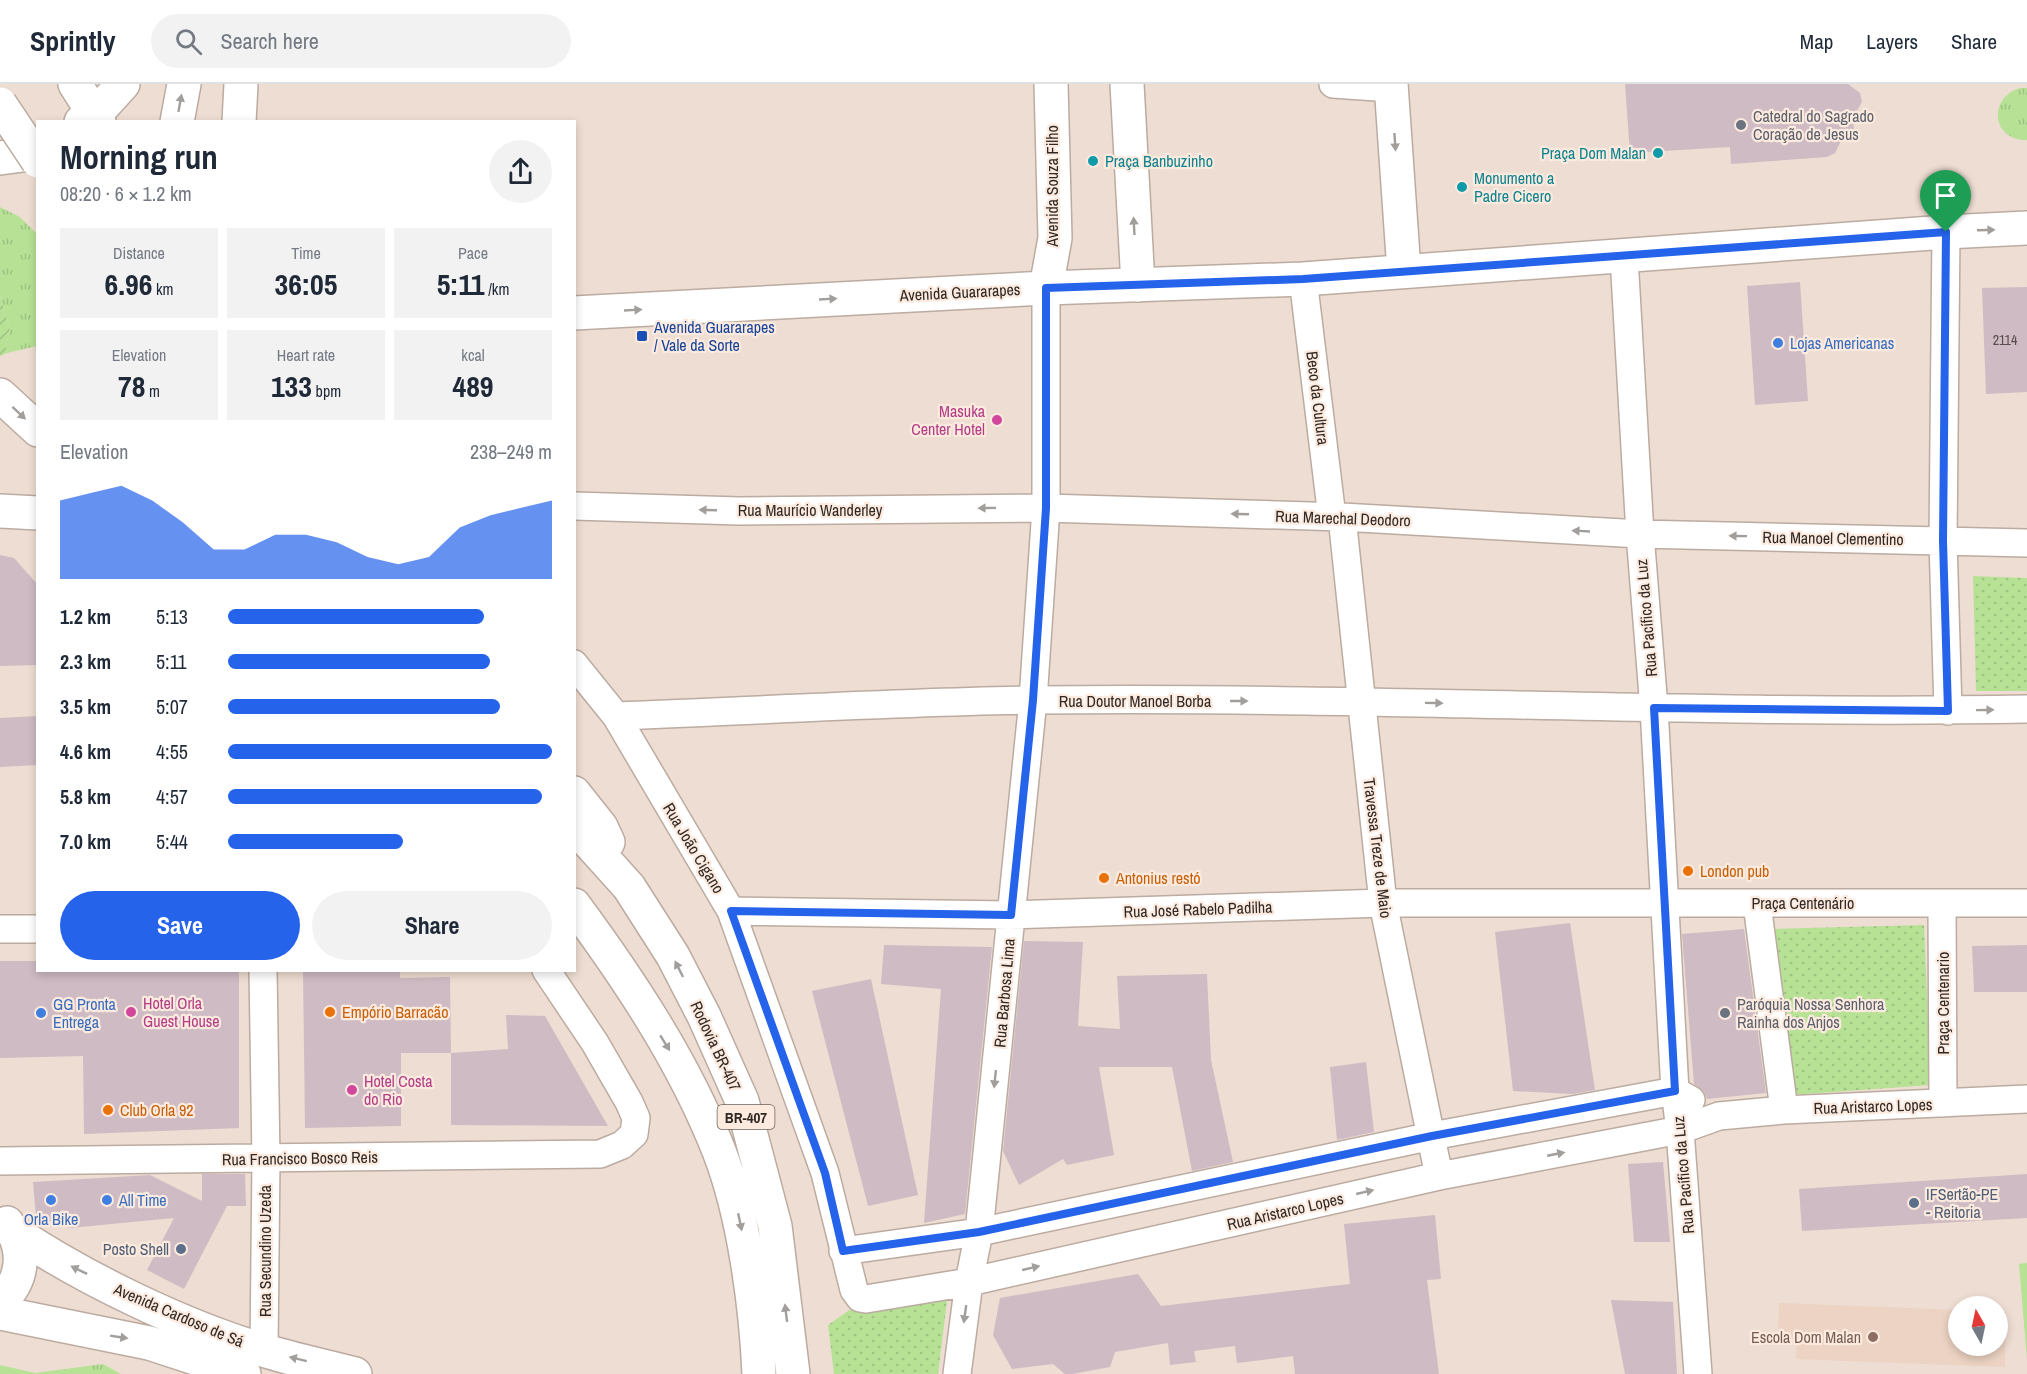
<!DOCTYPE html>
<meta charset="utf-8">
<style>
body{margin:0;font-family:"Archivo Narrow",sans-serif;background:#f2f2f3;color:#1f2937;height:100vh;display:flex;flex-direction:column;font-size:22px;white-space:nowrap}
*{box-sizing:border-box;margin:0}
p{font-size:20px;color:#747a83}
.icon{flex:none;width:33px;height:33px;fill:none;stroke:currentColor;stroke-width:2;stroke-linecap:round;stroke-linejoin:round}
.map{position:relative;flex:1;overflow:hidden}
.side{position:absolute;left:36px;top:36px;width:540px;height:852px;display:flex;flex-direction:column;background:#fff;border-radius:0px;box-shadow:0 3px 9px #0003}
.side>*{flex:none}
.needle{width:39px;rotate:351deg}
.fabs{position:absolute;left:1948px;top:1212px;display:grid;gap:12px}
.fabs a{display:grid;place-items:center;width:60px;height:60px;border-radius:50%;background:#fff;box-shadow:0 3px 9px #0003;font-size:30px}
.pin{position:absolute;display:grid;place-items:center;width:51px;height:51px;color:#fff;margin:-62px -26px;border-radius:50% 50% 50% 0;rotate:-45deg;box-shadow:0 0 6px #0007}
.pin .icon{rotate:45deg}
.round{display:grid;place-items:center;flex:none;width:63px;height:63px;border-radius:32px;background:#f2f2f3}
.summary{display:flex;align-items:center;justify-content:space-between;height:102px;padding:0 24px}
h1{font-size:33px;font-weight:700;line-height:45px}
.figures{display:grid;grid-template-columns:repeat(3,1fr);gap:9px;height:102px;padding:6px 24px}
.figures div{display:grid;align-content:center;border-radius:0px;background:#f2f2f3;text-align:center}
.figures b{font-size:30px;font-weight:700}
.figures small{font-size:16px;font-weight:400}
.figures p{font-size:16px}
.chart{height:168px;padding:12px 24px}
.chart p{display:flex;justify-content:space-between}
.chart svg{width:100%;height:108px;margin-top:6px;fill:#2563eb;opacity:.7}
.primary-button{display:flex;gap:12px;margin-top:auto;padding:12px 24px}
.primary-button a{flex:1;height:69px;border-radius:36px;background:#2563eb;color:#fff;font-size:24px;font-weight:700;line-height:69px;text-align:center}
.primary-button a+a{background:#f2f2f3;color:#1f2937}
ul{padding:0 24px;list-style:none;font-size:20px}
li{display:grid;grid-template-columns:96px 72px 1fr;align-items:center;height:45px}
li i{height:15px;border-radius:8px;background:#2563eb}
header{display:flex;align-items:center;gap:36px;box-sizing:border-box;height:84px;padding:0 30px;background:#fff;border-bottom:2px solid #e0e1e3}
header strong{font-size:28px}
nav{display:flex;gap:33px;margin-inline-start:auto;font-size:21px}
.search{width:420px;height:54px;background:#f2f2f3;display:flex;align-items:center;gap:15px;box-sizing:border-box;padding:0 21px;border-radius:33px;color:#747a83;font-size:22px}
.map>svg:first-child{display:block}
.built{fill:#ecd3c3}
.grass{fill:url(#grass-tufts)}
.park{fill:url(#park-dots)}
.garden{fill:url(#garden-furrows)}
.pitch{fill:#b7e296}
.building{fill:#cfbbc4}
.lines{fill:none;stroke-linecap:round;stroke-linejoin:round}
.street-casing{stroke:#bcaba0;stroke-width:30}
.secondary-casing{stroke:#bcaba0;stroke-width:36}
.primary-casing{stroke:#bcaba0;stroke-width:36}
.highway-casing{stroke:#bcaba0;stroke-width:36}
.street{stroke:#fff;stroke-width:27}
.secondary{stroke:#fff;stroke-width:33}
.primary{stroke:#fff;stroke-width:33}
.highway{stroke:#fff;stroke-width:33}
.highway-bridge-casing{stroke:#bcaba0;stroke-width:36;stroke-linecap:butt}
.highway-bridge{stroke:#fff;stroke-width:33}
.oneway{fill:#a19e9c}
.route-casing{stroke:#fff;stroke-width:12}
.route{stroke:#2563eb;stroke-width:8}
.worship-dot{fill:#6b7280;stroke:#fceadf;stroke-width:2}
.culture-dot{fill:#0f9aa8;stroke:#fceadf;stroke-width:2}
.transit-dot{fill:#1a4fb4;stroke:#fceadf;stroke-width:2}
.shop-dot{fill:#3f7fe0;stroke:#fceadf;stroke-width:2}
.hotel-dot{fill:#d1479c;stroke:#fceadf;stroke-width:2}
.food-dot{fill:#e8710a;stroke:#fceadf;stroke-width:2}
.service-dot{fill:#5c6f8a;stroke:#fceadf;stroke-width:2}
.education-dot{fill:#8d6e63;stroke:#fceadf;stroke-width:2}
.labels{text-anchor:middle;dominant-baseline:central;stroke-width:4.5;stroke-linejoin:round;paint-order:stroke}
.number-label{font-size:14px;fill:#574d4c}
.shield{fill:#fceadf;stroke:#6c625c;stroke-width:1.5}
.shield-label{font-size:15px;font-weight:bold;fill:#2f2824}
.worship-label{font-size:16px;fill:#5b616d;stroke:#fceadf;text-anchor:start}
.culture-label{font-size:16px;fill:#0d838f;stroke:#fceadf;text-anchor:start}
.street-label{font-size:16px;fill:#2f2824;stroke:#fceadf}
.transit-label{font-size:16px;fill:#164399;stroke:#fceadf;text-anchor:start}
.shop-label{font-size:16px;fill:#366cbe;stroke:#fceadf;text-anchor:start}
.hotel-label{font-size:16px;fill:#b23c85;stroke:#fceadf;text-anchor:start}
.food-label{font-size:16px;fill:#c56008;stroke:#fceadf;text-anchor:start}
.service-label{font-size:16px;fill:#4e5e75;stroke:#fceadf;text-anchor:start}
.education-label{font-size:16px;fill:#785e54;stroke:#fceadf;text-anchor:end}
</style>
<header>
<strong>Sprintly</strong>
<div class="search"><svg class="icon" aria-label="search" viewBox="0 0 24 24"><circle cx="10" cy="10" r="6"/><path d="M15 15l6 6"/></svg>Search here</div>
<nav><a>Map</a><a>Layers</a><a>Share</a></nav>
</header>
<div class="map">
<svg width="2027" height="1290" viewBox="0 0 2027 1290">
<defs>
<pattern id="grass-tufts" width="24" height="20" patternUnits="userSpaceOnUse" patternTransform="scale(1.5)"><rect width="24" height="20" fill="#b7e296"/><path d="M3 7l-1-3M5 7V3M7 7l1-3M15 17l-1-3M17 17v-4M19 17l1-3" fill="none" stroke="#9ec281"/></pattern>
<pattern id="park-dots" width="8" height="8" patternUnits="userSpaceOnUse" patternTransform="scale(1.5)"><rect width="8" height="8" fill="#b7e296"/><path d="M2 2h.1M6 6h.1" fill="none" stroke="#9ec281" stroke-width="1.8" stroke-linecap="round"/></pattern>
<pattern id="garden-furrows" width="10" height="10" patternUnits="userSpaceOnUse" patternTransform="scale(1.5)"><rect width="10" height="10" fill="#b7e296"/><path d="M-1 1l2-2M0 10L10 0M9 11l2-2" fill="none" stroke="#9ec281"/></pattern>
</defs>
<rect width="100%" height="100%" fill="#eeddd2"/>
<path class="built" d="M1779,1219l180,7v36h39v-34h8l-1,55 -209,-8v-19l-18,-6z"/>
<path class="grass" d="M2020,4h7v52c-35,1 -40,-42 -7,-52z
M0,123l20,10 17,17v112l-30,7 -1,-7 4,-16 -10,-35z
M103,1280l18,10h-121v-9l35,8z"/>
<path class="park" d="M1973,492l54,2v113h-51z
M1924,841l7,160 -140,10 -19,-166z
M948,1209l-10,81h-104l-6,-49 30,-21z"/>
<path class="garden" d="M0,211l10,35 -4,16 1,7 -7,3z"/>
<path class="pitch" d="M2027,1179v97l-8,-96z"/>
<path class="building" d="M1625,0h223l12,9 2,9 -9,15 1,14 -11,6 -8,16 -8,4 -96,7 -1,-17 -100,6z
M1800,198l8,119 -53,4 -8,-119z
M2027,203v105l-41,2 -4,-106z
M0,471l14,3 24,27v80l-38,1z
M38,632v49l-38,2v-49z
M1570,839l25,167 -22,4 -60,-3 -18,-159z
M1744,845l22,164 -59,6 -3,-7 -10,-8 -12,-150z
M1024,857l59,1 -5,84 42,3 -3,-53 90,-2 4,86 22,102 -41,9 -20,-104h-73l15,88 -47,10 -4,-6 -44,26 -16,-34z
M884,861l108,2 -27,267 -41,9 17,-234 -60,-5z
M2027,861v47h-53l-2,-46z
M0,877h38v9h201v158l-155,6 -1,-78 -83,2z
M303,886h97v8l50,-1 1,76h-50v73l-96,2z
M871,895l47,216 -50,11 -56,-215z
M506,931l39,1 63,110 -157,-1v-72l57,-4z
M1366,978l8,70 -37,8 -7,-73z
M1663,1078l7,80h-36l-6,-78z
M202,1090h43l1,32h-19l-43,83 -37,-19 27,-52 -104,10 -34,-11 -3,-35 117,-7 52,26z
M2027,1090v44l-225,13 -3,-42z
M1435,1131l6,64 -14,1 12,94h-144l-2,-18 -56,7 -2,-17 -41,5 2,11 -26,3 -2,-22 -53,9 -5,15 -38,7h-7l-12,-10 -41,5 -19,-34 7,-37 138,-24 23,32 189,-22 -6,-60z
M1611,1216l62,2 4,72h-52z"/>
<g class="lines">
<g class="street-casing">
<path id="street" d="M1333,0l58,4
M1946,148l-3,309 5,170
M1624,173l16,277 14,174 21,383 5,39 18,244
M1303,195l29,238
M574,422l165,5 307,-3 296,9 298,17 387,9
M1342,433l41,386 56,273
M574,580l42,52 115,195 94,262 29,117 6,8 6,1 103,-17 470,-106 241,-46 39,-14 65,-6 243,-11
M616,632c139,-5 279,-14 418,-16 331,-4 662,15 993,9
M1942,819l1,200
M1757,820l27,206
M731,827l279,4 373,-12h644
M0,845h38
M263,886l3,189 -2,192
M0,1077l600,-7 22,-9 12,-11 2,-16 -7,-16 -34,-59 -49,-73
M843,1167l136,-19 453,-96 243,-45 16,9
M957,1290l12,-92 10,-50 54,-532 13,-192v-220"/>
</g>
<g class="secondary-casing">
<path id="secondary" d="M1127,0l11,201
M1391,0l13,187
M81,38l13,-6 29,-32
M177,38l7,-38
M239,38l2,-38
M1046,204l9,-50 -4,-154"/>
</g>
<g class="primary-casing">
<path id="primary" d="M574,229l472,-25 257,-9 643,-47 81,-4"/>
</g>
<g class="highway-casing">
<path id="highway" d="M75,0l24,38
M0,74l38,-5
M0,311l38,35
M0,427l38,2
M574,709l27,34 7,15
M574,742l55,61 44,69 31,60 38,85 33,125 18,148
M574,821c56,76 110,157 145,246 25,64 37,155 40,223
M13,1147c70,47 171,96 253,120 29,9 59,15 89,23
M0,1217c24,-20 27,-53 7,-78
M0,1229l149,30 95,31"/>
</g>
<use href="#street" class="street"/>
<use href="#secondary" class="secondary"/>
<use href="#primary" class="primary"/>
<use href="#highway" class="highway"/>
<g class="highway-bridge-casing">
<path id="highway-bridge" d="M0,20l38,57"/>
</g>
<use href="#highway-bridge" class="highway-bridge"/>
</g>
<defs><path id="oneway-solid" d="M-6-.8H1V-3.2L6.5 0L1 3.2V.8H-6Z" transform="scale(1.5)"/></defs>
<g class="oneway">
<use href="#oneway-solid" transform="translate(180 19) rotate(-80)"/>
<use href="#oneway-solid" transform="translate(1395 58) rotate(86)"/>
<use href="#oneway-solid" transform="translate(1134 142) rotate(-93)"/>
<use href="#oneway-solid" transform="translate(1986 146) rotate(-2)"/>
<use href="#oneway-solid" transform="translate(828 215) rotate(-3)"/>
<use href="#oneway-solid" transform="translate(633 226) rotate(-3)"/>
<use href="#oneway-solid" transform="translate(19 329) rotate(43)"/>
<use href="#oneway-solid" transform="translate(987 424) rotate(179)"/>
<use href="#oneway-solid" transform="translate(708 426) rotate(-178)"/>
<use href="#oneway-solid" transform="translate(1240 430) rotate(-178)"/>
<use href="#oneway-solid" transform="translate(1581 447) rotate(-177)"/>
<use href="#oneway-solid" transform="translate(1738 452) rotate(-179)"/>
<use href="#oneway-solid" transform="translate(1239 617)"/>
<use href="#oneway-solid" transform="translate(1434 619) rotate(1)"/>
<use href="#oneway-solid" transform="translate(1985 626) rotate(-1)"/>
<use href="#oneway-solid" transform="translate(679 885) rotate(-117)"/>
<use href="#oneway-solid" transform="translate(665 959) rotate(58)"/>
<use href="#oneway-solid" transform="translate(995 995) rotate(96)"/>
<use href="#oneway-solid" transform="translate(1556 1070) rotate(-11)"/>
<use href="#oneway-solid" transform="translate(1365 1108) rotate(-13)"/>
<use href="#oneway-solid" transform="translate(740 1138) rotate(78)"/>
<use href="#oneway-solid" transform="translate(1031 1184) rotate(-13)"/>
<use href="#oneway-solid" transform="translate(79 1186) rotate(-154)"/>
<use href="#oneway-solid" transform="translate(786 1229) rotate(-97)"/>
<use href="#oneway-solid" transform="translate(965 1230) rotate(98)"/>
<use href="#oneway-solid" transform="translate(119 1253) rotate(9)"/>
<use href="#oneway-solid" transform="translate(298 1275) rotate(-166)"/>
</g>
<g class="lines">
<g class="route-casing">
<path id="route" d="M1946,148l-3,309 5,170 -294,-3 21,383 -243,45 -453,96 -136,19 -18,-78 -94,-262 280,4 22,-215 13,-192v-220l257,-9z"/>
</g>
<use href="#route" class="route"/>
</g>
<g class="worship-dot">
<circle cx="1741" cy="41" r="6"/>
<circle cx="1725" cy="929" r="6"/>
</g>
<g class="culture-dot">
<circle cx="1658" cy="69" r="6"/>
<circle cx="1093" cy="77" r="6"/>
<circle cx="1462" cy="103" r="6"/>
</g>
<rect class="transit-dot" x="636" y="246" width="12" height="12" rx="3"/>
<g class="shop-dot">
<circle cx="1778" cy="259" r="6"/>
<circle cx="41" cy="929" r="6"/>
<circle cx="51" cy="1116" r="6"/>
<circle cx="107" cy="1116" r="6"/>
</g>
<g class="hotel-dot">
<circle cx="997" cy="336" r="6"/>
<circle cx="131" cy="928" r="6"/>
<circle cx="352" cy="1006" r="6"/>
</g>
<g class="food-dot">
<circle cx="1688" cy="787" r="6"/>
<circle cx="1104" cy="794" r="6"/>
<circle cx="330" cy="928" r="6"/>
<circle cx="108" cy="1026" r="6"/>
</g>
<g class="service-dot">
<circle cx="1914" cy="1119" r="6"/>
<circle cx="181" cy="1165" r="6"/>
</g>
<circle class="education-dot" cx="1873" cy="1253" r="6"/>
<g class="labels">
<g class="number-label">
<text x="2005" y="256">2114</text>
</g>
<rect class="shield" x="717.5" y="1021" width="57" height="24" rx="4.5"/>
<g class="shield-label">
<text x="746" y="1033">BR-407</text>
</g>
<g class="worship-label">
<text x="1753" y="32">Catedral do Sagrado<tspan x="1753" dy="18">Coração de Jesus</tspan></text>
<text x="1737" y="920">Paróquia Nossa Senhora<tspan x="1737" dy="18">Rainha dos Anjos</tspan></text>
</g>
<g class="culture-label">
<text x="1646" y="69" text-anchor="end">Praça Dom Malan</text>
<text x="1105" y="77">Praça Banbuzinho</text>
<text x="1474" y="94">Monumento a<tspan x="1474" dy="18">Padre Cicero</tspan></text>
</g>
<g class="street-label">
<text transform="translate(1052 102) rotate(-90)">Avenida Souza Filho</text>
<text transform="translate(960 208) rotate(-3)">Avenida Guararapes</text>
<text transform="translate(1318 314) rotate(83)">Beco da Cultura</text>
<text x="810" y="426">Rua Maurício Wanderley</text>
<text transform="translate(1343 434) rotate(2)">Rua Marechal Deodoro</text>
<text transform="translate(1833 454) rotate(1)">Rua Manoel Clementino</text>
<text transform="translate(1646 534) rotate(-95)">Rua Pacífico da Luz</text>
<text x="1135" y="617">Rua Doutor Manoel Borba</text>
<text transform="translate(694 764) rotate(59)">Rua João Cigano</text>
<text transform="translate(1378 764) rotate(83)">Travessa Treze de Maio</text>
<text x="1803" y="819">Praça Centenário</text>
<text transform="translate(1198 825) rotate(-2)">Rua José Rabelo Padilha</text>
<text transform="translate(1004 909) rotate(-85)">Rua Barbosa Lima</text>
<text transform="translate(1943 919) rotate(-90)">Praça Centenario</text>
<text transform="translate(716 962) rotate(65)">Rodovia BR-407</text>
<text transform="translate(1873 1022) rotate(-2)">Rua Aristarco Lopes</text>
<text transform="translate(300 1074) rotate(-1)">Rua Francisco Bosco Reis</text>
<text transform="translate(1683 1091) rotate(-95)">Rua Pacífico da Luz</text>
<text transform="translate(1285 1127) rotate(-13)">Rua Aristarco Lopes</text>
<text transform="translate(265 1167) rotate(-90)">Rua Secundino Uzeda</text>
<text transform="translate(179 1231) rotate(23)">Avenida Cardoso de Sá</text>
</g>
<g class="transit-label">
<text x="654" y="243">Avenida Guararapes<tspan x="654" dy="18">/ Vale da Sorte</tspan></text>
</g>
<g class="shop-label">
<text x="1790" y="259">Lojas Americanas</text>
<text x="53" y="920">GG Pronta<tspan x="53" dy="18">Entrega</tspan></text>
<text x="119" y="1116">All Time</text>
<text x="51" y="1135" text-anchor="middle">Orla Bike</text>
</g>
<g class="hotel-label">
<text x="985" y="327" text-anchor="end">Masuka<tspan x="985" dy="18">Center Hotel</tspan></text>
<text x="143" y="919">Hotel Orla<tspan x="143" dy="18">Guest House</tspan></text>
<text x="364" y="997">Hotel Costa<tspan x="364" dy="18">do Rio</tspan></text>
</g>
<g class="food-label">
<text x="1700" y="787">London pub</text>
<text x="1116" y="794">Antonius restó</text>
<text x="342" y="928">Empório Barracão</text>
<text x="120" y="1026">Club Orla 92</text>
</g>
<g class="service-label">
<text x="1926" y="1110">IFSertão-PE<tspan x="1926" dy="18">- Reitoria</tspan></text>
<text x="169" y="1165" text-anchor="end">Posto Shell</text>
</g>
<g class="education-label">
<text x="1861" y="1253">Escola Dom Malan</text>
</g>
</g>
</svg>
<div class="fabs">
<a><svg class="needle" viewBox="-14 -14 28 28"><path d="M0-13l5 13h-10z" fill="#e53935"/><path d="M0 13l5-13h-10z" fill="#747a83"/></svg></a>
</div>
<div class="pin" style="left:1946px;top:148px;background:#1e9e55"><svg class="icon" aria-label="arrive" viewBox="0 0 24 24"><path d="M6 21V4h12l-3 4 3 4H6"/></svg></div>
<section class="side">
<div class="summary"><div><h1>Morning run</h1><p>08:20 · 6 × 1.2 km</p></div><a class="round"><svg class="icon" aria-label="share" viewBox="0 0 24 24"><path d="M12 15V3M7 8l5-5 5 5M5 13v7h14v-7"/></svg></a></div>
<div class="figures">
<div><p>Distance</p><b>6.96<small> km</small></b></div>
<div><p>Time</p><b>36:05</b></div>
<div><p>Pace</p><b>5:11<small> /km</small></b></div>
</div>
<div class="figures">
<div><p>Elevation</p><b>78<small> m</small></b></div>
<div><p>Heart rate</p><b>133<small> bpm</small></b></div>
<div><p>kcal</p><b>489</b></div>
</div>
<div class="chart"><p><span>Elevation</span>238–249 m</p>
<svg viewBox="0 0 160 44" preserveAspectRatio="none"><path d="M0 44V12L10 9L20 6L30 12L40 21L50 32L60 32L70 26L80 26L90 29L100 35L110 38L120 35L130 23L140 18L150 15L160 12V44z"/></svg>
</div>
<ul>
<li><b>1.2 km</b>5:13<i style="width:79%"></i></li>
<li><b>2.3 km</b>5:11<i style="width:81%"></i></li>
<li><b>3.5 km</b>5:07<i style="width:84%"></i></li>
<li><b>4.6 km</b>4:55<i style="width:100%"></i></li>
<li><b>5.8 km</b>4:57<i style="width:97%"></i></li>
<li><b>7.0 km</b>5:44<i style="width:54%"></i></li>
</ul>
<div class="primary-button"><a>Save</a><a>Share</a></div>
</section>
</div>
